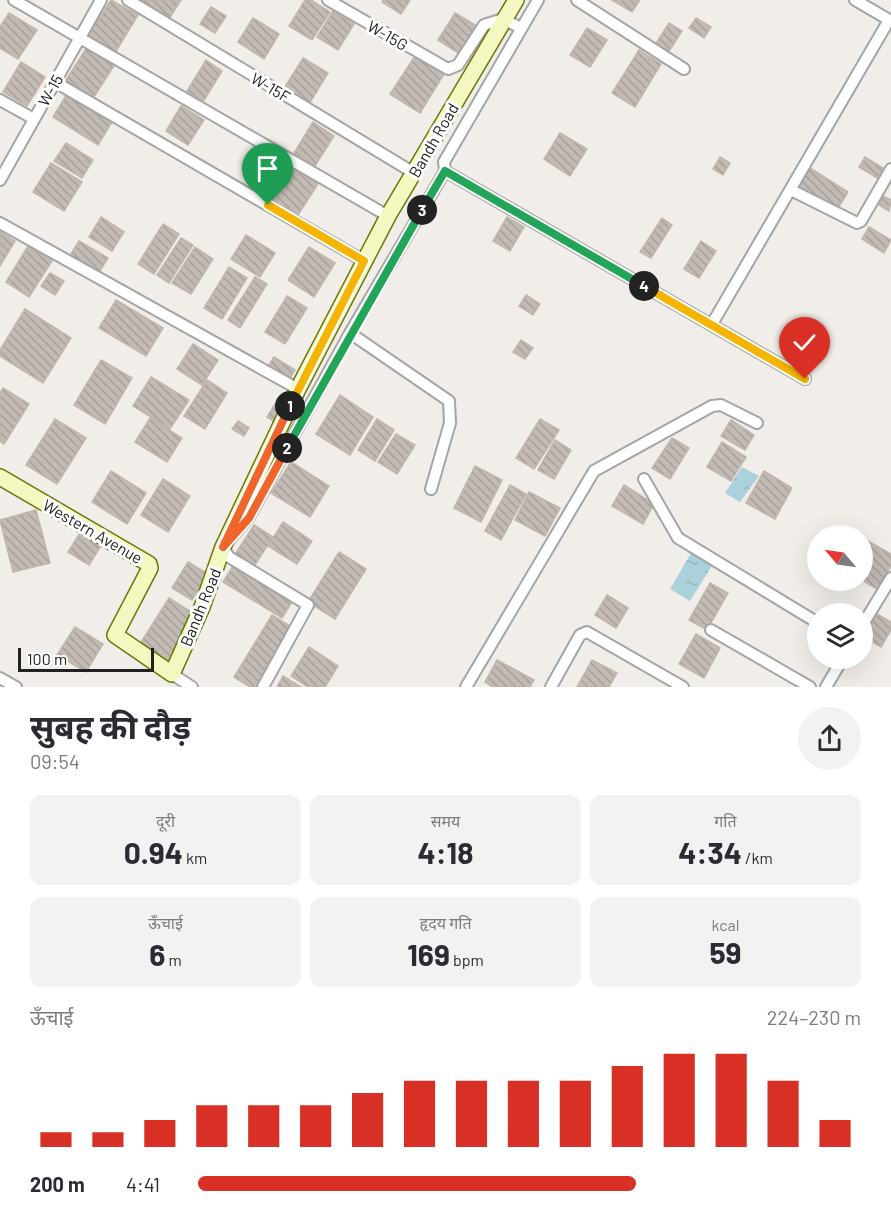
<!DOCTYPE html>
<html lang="hi">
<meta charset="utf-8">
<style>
body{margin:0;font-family:Barlow,"Noto Sans Devanagari",sans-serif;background:#f2f2f3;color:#2b2b33;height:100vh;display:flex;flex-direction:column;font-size:22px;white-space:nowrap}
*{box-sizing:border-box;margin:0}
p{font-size:20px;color:#7c7c81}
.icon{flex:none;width:33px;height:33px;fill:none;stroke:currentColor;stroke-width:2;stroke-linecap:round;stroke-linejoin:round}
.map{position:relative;height:687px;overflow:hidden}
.panel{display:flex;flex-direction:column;background:#fff;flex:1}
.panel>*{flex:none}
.needle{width:39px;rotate:299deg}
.tools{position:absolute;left:807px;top:525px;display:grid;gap:12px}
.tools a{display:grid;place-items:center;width:66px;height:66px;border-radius:50%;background:#fff;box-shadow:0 6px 24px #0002;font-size:30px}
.scale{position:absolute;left:18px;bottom:15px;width:136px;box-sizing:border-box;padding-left:6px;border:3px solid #212121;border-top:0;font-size:16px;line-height:21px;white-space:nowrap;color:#212121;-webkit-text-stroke:4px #fff;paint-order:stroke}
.pin{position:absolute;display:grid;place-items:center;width:51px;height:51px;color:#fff;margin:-62px -26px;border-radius:50% 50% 50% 0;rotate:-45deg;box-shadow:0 0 6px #0007}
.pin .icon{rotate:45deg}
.km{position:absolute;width:30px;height:30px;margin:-15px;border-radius:50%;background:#222;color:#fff;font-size:16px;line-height:30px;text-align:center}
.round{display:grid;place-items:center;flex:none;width:63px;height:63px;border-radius:32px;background:#f2f2f3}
.overview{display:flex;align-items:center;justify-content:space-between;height:102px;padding:0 30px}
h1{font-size:33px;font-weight:700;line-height:45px}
.metrics{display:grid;grid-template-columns:repeat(3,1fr);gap:9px;height:102px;padding:6px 30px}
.metrics div{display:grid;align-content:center;border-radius:12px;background:#f2f2f3;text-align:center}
.metrics b{font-size:30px;font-weight:700}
.metrics small{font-size:16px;font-weight:400}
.metrics p{font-size:16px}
.chart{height:168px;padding:12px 30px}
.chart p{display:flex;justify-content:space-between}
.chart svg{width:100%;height:108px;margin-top:6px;stroke:#d93025;stroke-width:6}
ul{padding:0 30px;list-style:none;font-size:20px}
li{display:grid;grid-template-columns:96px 72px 1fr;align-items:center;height:45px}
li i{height:15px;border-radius:8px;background:#d93025}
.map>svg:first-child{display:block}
.water{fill:url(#water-ripples)}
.building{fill:url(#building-back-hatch);stroke:#c2b5ab;stroke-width:1.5}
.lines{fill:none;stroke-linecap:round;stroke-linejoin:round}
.street-casing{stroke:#a5a5a5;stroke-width:14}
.secondary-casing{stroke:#6c770a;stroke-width:18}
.street{stroke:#fff;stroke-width:10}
.secondary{stroke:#f5f7c0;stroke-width:15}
.split-1-casing{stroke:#fff;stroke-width:12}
.split-2-casing{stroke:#fff;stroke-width:12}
.split-3-casing{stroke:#fff;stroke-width:12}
.split-4-casing{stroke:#fff;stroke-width:12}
.split-5-casing{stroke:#fff;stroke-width:12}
.split-1{stroke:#f5b400;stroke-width:8}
.split-2{stroke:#f0652b;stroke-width:8}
.split-3{stroke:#22a559;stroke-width:8}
.split-4{stroke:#22a559;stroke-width:8}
.split-5{stroke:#f5b400;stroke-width:8}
.labels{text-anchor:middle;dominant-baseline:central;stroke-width:6;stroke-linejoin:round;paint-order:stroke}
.street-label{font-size:16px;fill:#212121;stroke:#fff}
</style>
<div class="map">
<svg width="891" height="687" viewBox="0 0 891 687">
<defs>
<pattern id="water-ripples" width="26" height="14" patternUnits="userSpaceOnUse" patternTransform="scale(1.5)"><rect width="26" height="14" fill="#abd2dc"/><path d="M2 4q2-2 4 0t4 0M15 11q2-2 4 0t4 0" fill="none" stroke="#93b4bc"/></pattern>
<pattern id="building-back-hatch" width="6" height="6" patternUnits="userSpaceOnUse" patternTransform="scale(1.5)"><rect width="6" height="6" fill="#c2bab5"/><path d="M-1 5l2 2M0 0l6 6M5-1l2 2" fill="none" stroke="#a6a09b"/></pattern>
</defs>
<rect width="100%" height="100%" fill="#f1eee9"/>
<path class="water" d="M742,467l17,9 -19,26 -15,-9z
M691,553l22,11 -23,37 -20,-12z"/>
<path class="building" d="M111,0l27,15 -23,38 -27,-17z
M140,0h41l-12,19z
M305,0h6l19,12 -18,28 -23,-14z
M383,0h27l-9,14 -19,-12z
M612,0h28l-8,12z
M211,7l15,9 -11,17 -15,-9z
M333,11l21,13 -16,26 -21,-13z
M9,13l28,17 -19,29 -18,-11v-21z
M455,13l25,15 -17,28 -25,-16z
M253,18l26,16 -15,25 -26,-17z
M696,18l15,9 -7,11 -15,-10z
M669,23l13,8 -14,22 -13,-8z
M587,28l20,12 -17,27 -20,-12z
M89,44l28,17 -23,36 -28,-17z
M639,50l22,14 -26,43 -23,-14z
M415,56l29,18 -24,39 -30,-19z
M303,58l25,15 -20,33 -25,-16z
M206,60l16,11 -19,31 -16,-11z
M21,62l24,15 -18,29 -24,-14z
M67,94l45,28 -14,23 -45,-28z
M181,106l23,14 -16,25 -22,-14z
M313,122l21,14 -19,30 -21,-13z
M560,133l27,16 -17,27 -26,-17z
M66,143l27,17 -11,18 -28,-17z
M720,157l10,6 -7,12 -10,-6z
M865,157l18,11 -6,10 -18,-11z
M51,163l31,19 -18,29 -31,-19z
M289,166l29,18 -20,31 -29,-18z
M810,168l38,24 -11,18 -38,-23z
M883,196l8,4 -2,11 -10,-6z
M101,217l23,15 -12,19 -23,-14z
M507,217l17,10 -14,24 -17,-10z
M662,218l10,7 -21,33 -11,-6z
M163,224l16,10 -25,40 -16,-10z
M869,227l22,13 -7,13 -22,-14z
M0,232l15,9 -15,25z
M246,235l29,18 -15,24 -29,-18z
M181,238l12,7 -24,38 -12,-8z
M79,241l29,17 -10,16 -29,-17z
M701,241l15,10 -17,27 -15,-9z
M28,246l24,15 -23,36 -23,-15z
M195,247l18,12 -22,35 -19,-11z
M309,247l26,16 -21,34 -26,-17z
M229,267l18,11 -25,41 -18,-11z
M50,273l14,8 -9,14 -14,-9z
M255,277l12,7 -27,44 -12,-8z
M526,295l14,9 -7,11 -14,-9z
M287,296l20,12 -22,36 -20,-12z
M116,300l47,28 -17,28 -47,-28z
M25,309l46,29 -28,45 -43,-27v-6z
M521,340l12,8 -8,11 -12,-7z
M193,344l25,16 -16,25 -25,-16z
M274,357l21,13 -6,10 -21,-14z
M101,360l31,18 -27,46 -31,-19z
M151,377l38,23 -19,29 -37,-23z
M207,380l20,13 -22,36 -21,-13z
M3,388l26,16 -25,40 -4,-3v-48z
M340,395l33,22 -23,38 -34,-21z
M275,404l9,6 -8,13 -9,-6z
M150,418l32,20 -15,24 -32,-20z
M55,419l31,19 -29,46 -31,-19z
M377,419l17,11 -19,31 -17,-11z
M540,419l19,11 -25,39 -18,-11z
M731,420l23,15 -9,15 -24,-14z
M238,421l11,7 -5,8 -12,-7z
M396,434l19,11 -18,29 -19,-12z
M672,438l17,10 -19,31 -18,-11z
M555,440l16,10 -17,29 -16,-9z
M722,442l24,15 -15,24 -24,-14z
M291,462l38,24 -19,31 -39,-24z
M475,466l27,14 -21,42 -27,-14z
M111,471l35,22 -19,31 -35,-22z
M764,471l28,17 -17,31 -29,-16z
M163,479l27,17 -22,36 -27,-17z
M510,485l16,9 -25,46 -16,-9z
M624,485l30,19 -11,20 -31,-18z
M529,492l31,16 -15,28 -30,-16z
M36,510l14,53 -37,9 -13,-52z
M283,522l29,19 -15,23 -29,-18z
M254,525l19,12 -20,31 -19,-12z
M83,528l21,13 -15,24 -21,-13z
M866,540l25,14v12l-14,23 -15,-9v-35z
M339,552l27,17 -31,50 -27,-17z
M188,562l20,12 -16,26 -20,-12z
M234,564l59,36 -11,18 -59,-36z
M710,583l18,10 -21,37 -18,-10z
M607,595l21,13 -12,20 -21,-13z
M169,598l27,17 -30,49 -28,-17z
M877,614l14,8v8l-10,17 -17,-10z
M272,615l21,13 -37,59h-6l-16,-10z
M75,627l28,17 -17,28 -29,-17z
M696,634l24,14 -16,30 -25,-14z
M309,647l29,19 -13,21h-17l-17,-11z
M497,660l37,20 -4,7h-37l-8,-5z
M592,660l25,13 -8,14h-32z
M283,676l18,11h-24z"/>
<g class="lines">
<g class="street-casing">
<path id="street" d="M14,0l374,216
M128,0l286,173
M328,0l120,69 10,-4 26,-40 19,-6 18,9
M538,0l-94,162 1,9 360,208
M577,0l107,69
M855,0l36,21
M55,82l309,179
M0,100l34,19
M0,180l101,-180
M791,190l66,33 4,-2 30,-52
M0,223l298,166
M712,324l177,-304
M350,333l99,68 1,22 -19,66
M644,479l34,59 140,85
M862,626l29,-48
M711,630l99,57
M172,674l20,13
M0,678l16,9
M263,687l45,-82 -79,-48 -6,-10 26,-30 101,-184 95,-162
M466,687l128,-216 118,-65 9,-1 36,18
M551,687l29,-52 7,-3 96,55
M826,687l17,-29"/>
</g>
<g class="secondary-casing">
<path id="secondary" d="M0,477l149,87 1,4 -35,67 57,39 30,-67 21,-60 75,-158 90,-173 128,-216"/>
</g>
<use href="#street" class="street"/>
<use href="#secondary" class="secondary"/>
</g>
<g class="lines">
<g class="split-1-casing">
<path id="split-1" d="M268,205l96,56 -74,145"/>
</g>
<g class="split-2-casing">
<path id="split-2" d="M287,448l-38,70 -26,29 67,-141"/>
</g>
<g class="split-3-casing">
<path id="split-3" d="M287,448l135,-238"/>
</g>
<g class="split-4-casing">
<path id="split-4" d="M422,210l23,-39 199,115"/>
</g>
<g class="split-5-casing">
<path id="split-5" d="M644,286l161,93"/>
</g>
<use href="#split-1" class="split-1"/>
<use href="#split-2" class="split-2"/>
<use href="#split-3" class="split-3"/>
<use href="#split-4" class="split-4"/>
<use href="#split-5" class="split-5"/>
</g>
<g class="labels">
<g class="street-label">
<text transform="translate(388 35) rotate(30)">W-15G</text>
<text transform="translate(271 87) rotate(31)">W-15F</text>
<text transform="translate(50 90) rotate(-60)">W-15</text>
<text transform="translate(433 140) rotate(-60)">Bandh Road</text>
<text transform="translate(93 531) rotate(30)">Western Avenue</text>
<text transform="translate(200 607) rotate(-68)">Bandh Road</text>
</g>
</g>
</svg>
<div class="tools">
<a><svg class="needle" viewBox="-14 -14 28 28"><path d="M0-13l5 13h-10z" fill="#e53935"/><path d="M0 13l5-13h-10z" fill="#7c7c81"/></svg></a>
<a><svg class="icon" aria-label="layers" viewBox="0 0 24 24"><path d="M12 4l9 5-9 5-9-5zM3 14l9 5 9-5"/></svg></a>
</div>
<div class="scale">100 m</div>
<div class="pin" style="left:268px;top:205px;background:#1e9e55"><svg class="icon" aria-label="arrive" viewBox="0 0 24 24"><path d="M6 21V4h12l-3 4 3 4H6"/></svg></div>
<div class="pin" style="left:805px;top:379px;background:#d93025"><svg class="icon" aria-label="check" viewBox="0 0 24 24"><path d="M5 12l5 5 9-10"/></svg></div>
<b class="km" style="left:290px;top:406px">1</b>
<b class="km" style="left:287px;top:448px">2</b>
<b class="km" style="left:422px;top:210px">3</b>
<b class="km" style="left:644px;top:286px">4</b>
</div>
<section class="panel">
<div class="overview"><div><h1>सुबह की दौड़</h1><p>09:54</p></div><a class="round"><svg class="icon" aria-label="share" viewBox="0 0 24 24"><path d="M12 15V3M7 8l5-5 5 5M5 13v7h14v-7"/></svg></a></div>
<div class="metrics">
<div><p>दूरी</p><b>0.94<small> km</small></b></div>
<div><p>समय</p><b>4:18</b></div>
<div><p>गति</p><b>4:34<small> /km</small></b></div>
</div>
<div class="metrics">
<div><p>ऊँचाई</p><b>6<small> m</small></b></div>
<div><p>हृदय गति</p><b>169<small> bpm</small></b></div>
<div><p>kcal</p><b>59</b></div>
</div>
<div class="chart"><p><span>ऊँचाई</span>224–230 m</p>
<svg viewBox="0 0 160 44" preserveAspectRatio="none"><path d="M5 44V38M15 44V38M25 44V33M35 44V27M45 44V27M55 44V27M65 44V22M75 44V17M85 44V17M95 44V17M105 44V17M115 44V11M125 44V6M135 44V6M145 44V17M155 44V33"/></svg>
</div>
<ul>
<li><b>200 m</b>4:41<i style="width:66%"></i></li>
</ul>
</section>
